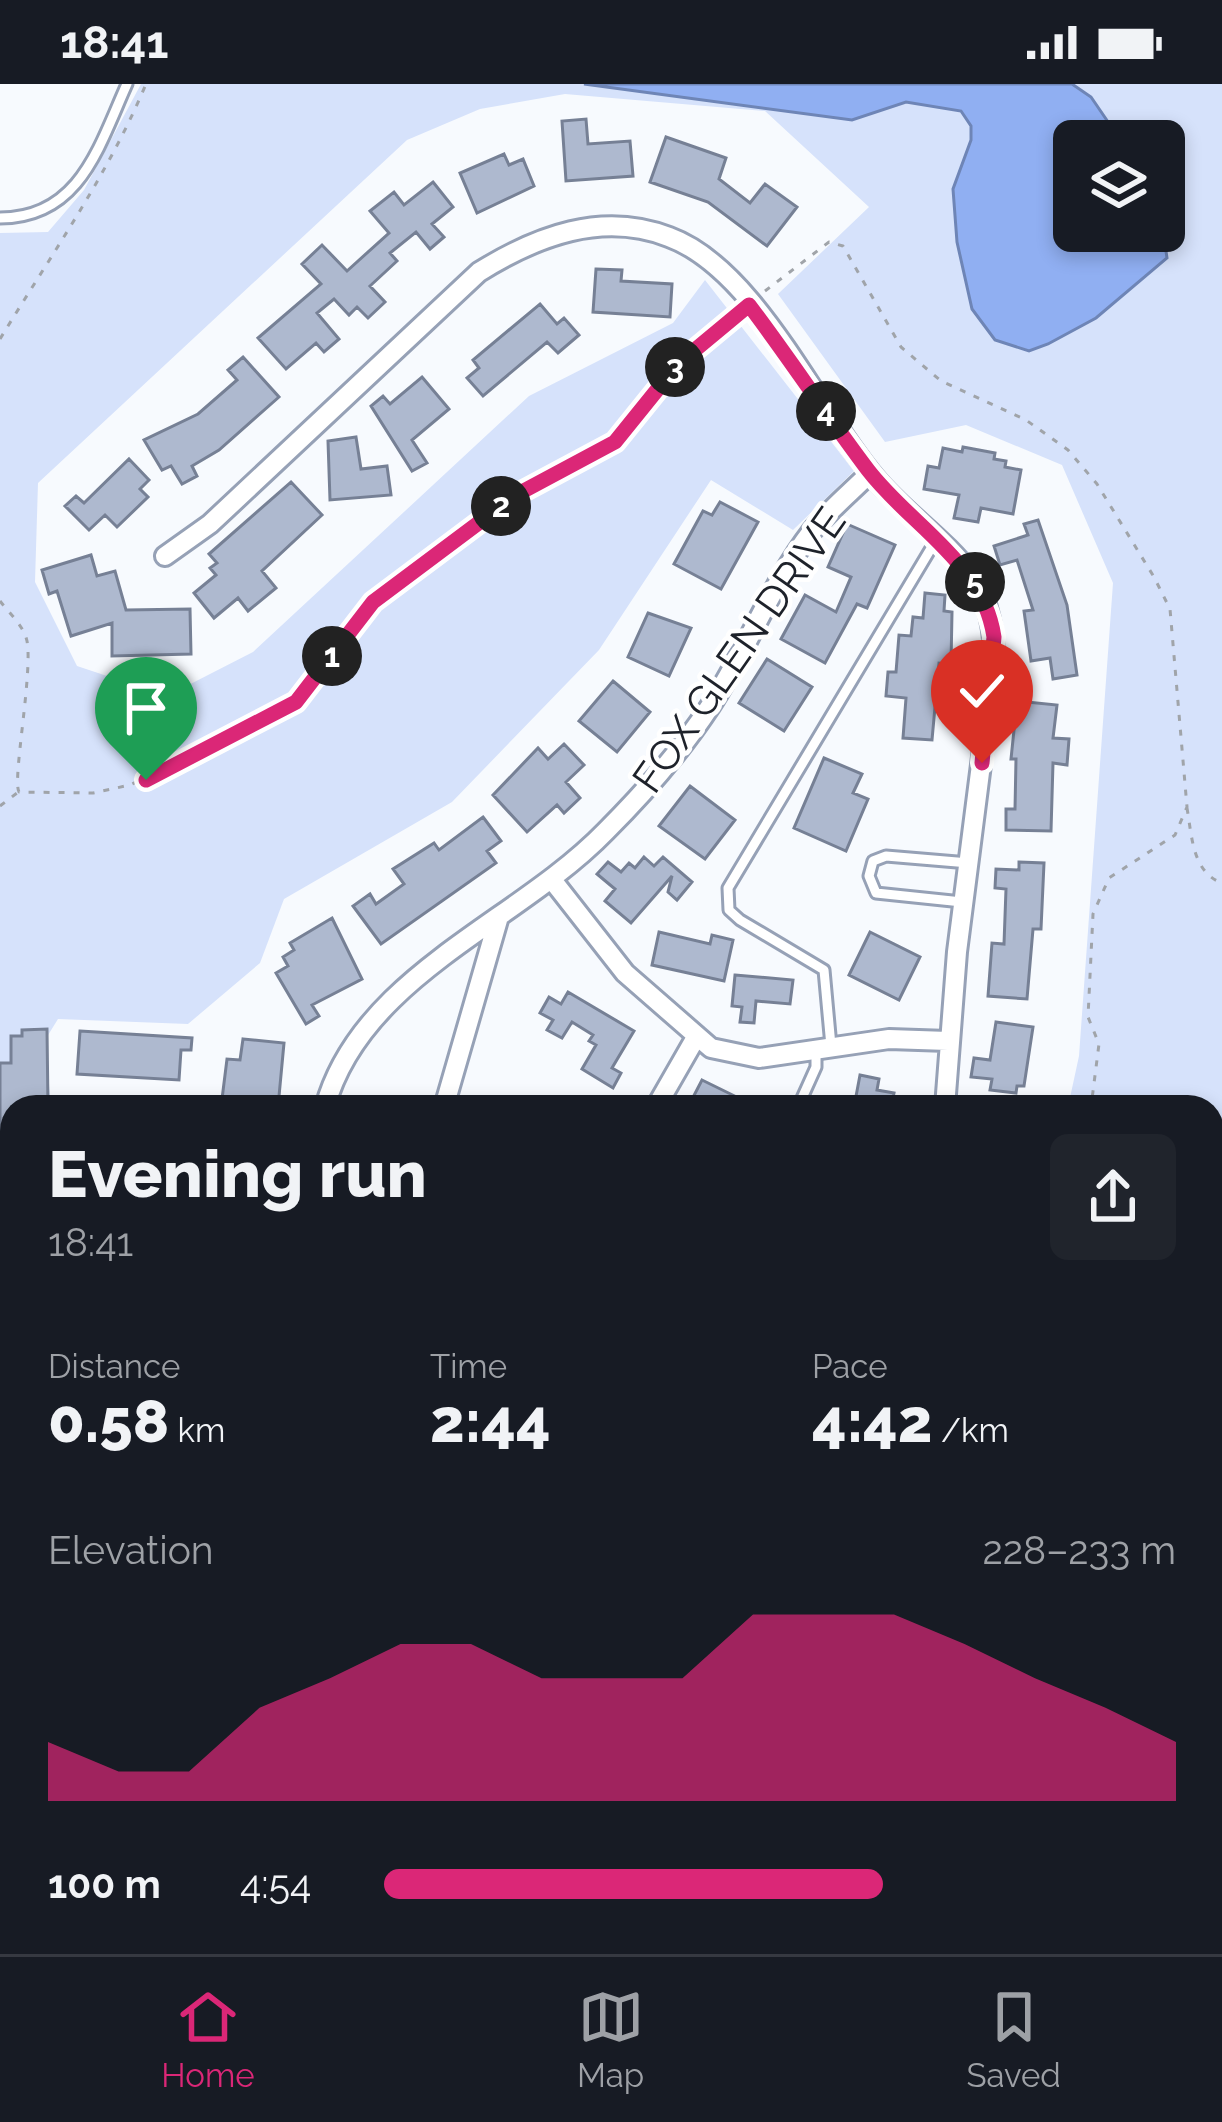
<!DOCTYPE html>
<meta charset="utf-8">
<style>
body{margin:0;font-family:Raleway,sans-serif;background:#20242c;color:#f1f3f6;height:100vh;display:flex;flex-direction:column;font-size:45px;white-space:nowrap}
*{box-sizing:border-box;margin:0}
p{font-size:39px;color:#9ea1a6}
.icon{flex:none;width:66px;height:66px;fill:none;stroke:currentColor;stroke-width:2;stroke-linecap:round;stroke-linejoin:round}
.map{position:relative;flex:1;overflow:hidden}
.panel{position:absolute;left:0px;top:1011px;width:1224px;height:861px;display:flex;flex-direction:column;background:#171b24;border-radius:36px 36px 0 0;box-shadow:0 6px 18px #0003}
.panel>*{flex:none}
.buttons{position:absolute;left:1053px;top:36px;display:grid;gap:24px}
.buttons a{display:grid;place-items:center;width:132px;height:132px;border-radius:18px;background:#171b24;box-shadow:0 6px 18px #0003;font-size:60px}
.pin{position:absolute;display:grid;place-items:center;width:102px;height:102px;color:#fff;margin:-123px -51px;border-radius:50% 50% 50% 0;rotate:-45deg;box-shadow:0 0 12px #0007}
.pin .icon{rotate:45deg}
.km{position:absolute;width:60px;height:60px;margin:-30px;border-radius:50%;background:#222;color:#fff;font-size:33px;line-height:60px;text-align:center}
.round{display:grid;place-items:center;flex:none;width:126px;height:126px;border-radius:18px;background:#20242c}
.headline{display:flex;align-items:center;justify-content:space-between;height:204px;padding:0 48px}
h1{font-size:66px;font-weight:800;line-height:90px}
.figures{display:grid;grid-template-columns:repeat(3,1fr);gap:18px;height:204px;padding:12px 48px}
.figures div{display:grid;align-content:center}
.figures b{font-size:60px;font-weight:800}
.figures small{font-size:33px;font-weight:400}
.figures p{font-size:33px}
.chart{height:336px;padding:24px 48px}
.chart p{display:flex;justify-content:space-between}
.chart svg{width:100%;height:216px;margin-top:12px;fill:#db2777;opacity:.7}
ul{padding:0 48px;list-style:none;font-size:39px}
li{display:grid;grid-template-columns:192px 144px 1fr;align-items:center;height:90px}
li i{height:30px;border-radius:15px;background:#db2777}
.status{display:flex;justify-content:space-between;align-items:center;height:84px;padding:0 60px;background:#171b24;direction:ltr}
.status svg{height:33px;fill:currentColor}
.tabs{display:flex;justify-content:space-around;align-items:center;height:168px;border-top:3px solid #363941;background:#171b24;font-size:33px;color:#9ea1a6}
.tabs a{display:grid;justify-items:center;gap:6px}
.tabs .selected{color:#db2777}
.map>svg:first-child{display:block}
.green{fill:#d6e2fb;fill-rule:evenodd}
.water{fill:#90aff2;stroke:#6e85b6;stroke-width:3}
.building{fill:#aeb9cf;stroke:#768095;stroke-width:3}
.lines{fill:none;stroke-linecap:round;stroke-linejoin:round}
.lane-casing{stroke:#96a1b6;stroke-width:15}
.street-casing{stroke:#96a1b6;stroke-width:24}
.secondary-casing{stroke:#96a1b6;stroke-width:30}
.path{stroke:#a0a4a9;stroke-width:3;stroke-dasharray:6 9;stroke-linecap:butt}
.lane{stroke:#fff;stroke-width:9}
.street{stroke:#fff;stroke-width:18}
.secondary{stroke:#fff;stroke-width:24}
.route-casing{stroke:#fff;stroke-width:24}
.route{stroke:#db2777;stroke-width:15}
.labels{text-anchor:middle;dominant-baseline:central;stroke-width:9;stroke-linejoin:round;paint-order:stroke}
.street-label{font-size:42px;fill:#1e222a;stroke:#fff}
</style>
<div class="status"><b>18:41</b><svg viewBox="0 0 49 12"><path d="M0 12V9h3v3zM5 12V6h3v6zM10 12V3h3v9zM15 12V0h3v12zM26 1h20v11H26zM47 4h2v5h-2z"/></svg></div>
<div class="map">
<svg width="1222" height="1870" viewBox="0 0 1222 1870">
<rect width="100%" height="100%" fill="#f7fafe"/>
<path class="green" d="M141,0h1081v1590l-7,19 7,64v106l-10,13v-769h-144l11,-51 34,-473 -51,-118 -96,-40 -81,17 -107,-148 91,-87 -104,-96 -200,-17 -85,15 -73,31 -369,343 -3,99 42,84 90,30 86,-44 276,-256 144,-73 32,-43 149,191 -61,59 -82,-50 -112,170 -147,152 -168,97 -24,64 -72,61 -130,-5 -13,21 6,67h-39v66h-12v-940l48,-1 36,-42zM1074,57h90v90h-90z
M192,1860h298v2l-298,8z"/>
<path class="water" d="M584,0h488l19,13 30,44h-47v90h89l4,27 -71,60 -48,26 -19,7 -34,-11 -23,-31 -15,-67 -4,-53 18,-49v-14l-10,-15 -55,-9 -54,18z"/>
<path class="building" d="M586,35l2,25 42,-3 3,35 -67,5 -4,-60z
M666,53l60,21 -7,21 31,24 15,-19 32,23 -30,39 -59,-44 -58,-20z
M504,70l5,11 14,-6 11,27 -57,27 -17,-40z
M433,98l20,25 -21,17 12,13 -14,12 -14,-17 -26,21 7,8 -27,25 15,16 -17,16 -11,-11 -8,8 -15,-16 -17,14 22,26 -15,13 -8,-9 -30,26 -28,-31 63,-54 -19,-20 20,-19 25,26 42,-38 -19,-22 24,-19 10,13z
M596,185l26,1 -1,11 51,3 -2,33 -77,-5z
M540,220l17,20 7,-6 15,17 -21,18 -11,-11 -64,54 -16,-18 12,-10 -6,-8z
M243,273l36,40 -60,53 -27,16 5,10 -15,8 -11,-18 -9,4 -18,-30 54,-26 39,-34 -9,-10z
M422,293l27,32 -37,31 15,23 -15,8 -41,-65 12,-10 7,8z
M356,353l5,32 26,-3 4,29 -61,5 -2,-59z
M963,363l32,6 -1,6 12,2 -1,6 16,3 -8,44 -32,-6 -3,14 -24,-4 5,-23 -35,-6 4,-23 11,2 4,-20 19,4z
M129,375l20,21 -9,9 8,8 -31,30 -12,-12 -16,15 -24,-24 11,-10 8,7z
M291,398l31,33 -60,56 14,17 -28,23 -10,-13 -24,20 -20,-25 22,-18 -6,-7 7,-5 -8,-9z
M720,418l38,20 -37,67 -47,-25 29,-53 9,4z
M1038,436l29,85 10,70 -24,4 -3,-21 -19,3 -7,-50 9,-1 -16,-50 -17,5 -6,-19 34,-11 -4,-11z
M847,440l48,21 -28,63 -10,-4 -32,59 -44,-24 24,-44 31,17 15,-35 -23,-10z
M91,471l6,21 18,-5 11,39 64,-1 1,45 -79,2v-33l-41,13 -14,-45 -8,3 -7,-24z
M925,509l20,2 -1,16 8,1 -1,52 -12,-1 -7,77 -29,-2 3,-40 -20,-2 2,-24h8l3,-37 12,1 2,-19 10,1z
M648,529l43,15 -22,48 -41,-19z
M767,575l45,28 -28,44 -45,-28z
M613,597l37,31 -33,40 -38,-31z
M1017,617l40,4 -4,33 16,1 -2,26 -14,-2 -2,68 -45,-1v-21h9l1,-50h-5z
M564,660l20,21 -18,17 14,16 -16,15 -7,-8 -30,27 -34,-37 45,-47 10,11z
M824,674l38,16 -9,19 15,6 -22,52 -52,-23z
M690,702l45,34 -30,39 -46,-33z
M483,733l18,24 -14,10 9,12 -115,81 -28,-38 17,-12 6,10 28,-20 -11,-15 41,-26 5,7z
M644,773l10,9 9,-9 29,25 -15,18 -9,-8 4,-16 -41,47 -26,-22 10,-12 -18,-15 11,-12 13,10 8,-9 6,5z
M1019,778l25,1 -3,66h-8l-6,70 -39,-3 4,-53 12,1 2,-55 -11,-1 1,-19 23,1z
M332,834l30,61 -50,26 7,11 -13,8 -30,-51 12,-7 -5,-9 11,-7 -4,-7z
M659,848l51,12 2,-9 21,5 -9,41 -72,-16z
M870,848l50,25 -21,43 -50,-25z
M735,891l58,5 -3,24 -34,-3 -2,22 -14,-1 2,-15 -10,-1z
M568,908l66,39 -22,37 9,5 -8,15 -31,-19 14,-24 -7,-4 4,-6 -21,-13 -10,16 -15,-8 6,-10 -13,-7 9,-16 12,7z
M996,938l37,5 -9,59h-7l-1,7 -26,-3 2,-11 -21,-2 3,-19 16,2z
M47,945l1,78h-36v35h-12v-79h11v-27h11v-6z
M80,947l112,7 -1,12h-10l-2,30 -102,-6z
M243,955l41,4 -6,64h-57l6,-48 13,1z
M860,991l19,4 -2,11 17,3 -3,14h-37z
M702,996l55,27h-69z"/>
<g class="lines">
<g class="lane-casing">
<path id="lane" d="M0,134c80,0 99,-72 127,-134
M962,818l-86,-9 -7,-17 4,-15 13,-5 83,7
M831,962l-7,-76 -84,-50 -11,-10 -1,-22 208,-348
M798,1023l18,-40v-17
M9,1674l1,32
M0,1714v-3
M183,1860l1,10
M2,1870l10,-13"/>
</g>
<g class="street-casing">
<path id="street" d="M165,472l45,-32 269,-252c58,-36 123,-61 190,-35 87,32 147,172 206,241 29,35 71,62 97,98 18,27 22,56 22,87l-37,289 -12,155
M553,797l72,92 86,75 48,10 130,-19 59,2
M325,1023c36,-131 192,-184 281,-276 39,-39 75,-80 105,-126 36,-56 61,-122 101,-174 17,-21 39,-39 58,-58
M444,1023l54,-187
M656,1023l39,-68
M0,1104h12
M0,1310l12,-1
M0,1674h12
M513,1860v10
M782,1860l6,10
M734,1870l23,-10"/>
</g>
<g class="secondary-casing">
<path id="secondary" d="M0,1422h12
M0,1453l12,-1
M912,1860l19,10
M996,1860l20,10"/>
</g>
<path class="path" d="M765,207l64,-49 14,4 58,101 40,34 85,39 42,30 29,34 57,93 16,32 17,198 -12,28 -66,43 -16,36 -5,103 11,27 -8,63
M0,255c51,-84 108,-164 146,-255
M0,517c9,12 24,25 27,40 6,32 -15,140 -8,151l74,1 37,-8 166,-83 77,-100 163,-121 79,-39 63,-78 61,-51
M0,722l17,-13
M1187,724c5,28 5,64 35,75
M1212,1459l10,-5"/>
<use href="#lane" class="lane"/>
<use href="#street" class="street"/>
<use href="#secondary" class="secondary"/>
</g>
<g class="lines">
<g class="route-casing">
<path id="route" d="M146,696l150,-78 77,-100 143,-107 99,-53 63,-78 71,-59c41,54 78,111 119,165 43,56 115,92 126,167l-12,126"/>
</g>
<use href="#route" class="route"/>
</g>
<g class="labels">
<g class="street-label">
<text transform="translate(739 566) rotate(-55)">FOX GLEN DRIVE</text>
</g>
</g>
</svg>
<div class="buttons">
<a><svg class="icon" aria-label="layers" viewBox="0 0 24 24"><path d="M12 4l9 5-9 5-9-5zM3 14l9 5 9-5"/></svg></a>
</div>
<div class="pin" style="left:146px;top:696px;background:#1e9e55"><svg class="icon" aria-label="arrive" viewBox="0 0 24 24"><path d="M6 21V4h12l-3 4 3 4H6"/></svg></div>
<div class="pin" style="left:982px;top:679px;background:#d93025"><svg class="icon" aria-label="check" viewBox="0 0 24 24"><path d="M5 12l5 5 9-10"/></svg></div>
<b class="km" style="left:332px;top:572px">1</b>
<b class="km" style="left:501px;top:422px">2</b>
<b class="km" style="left:675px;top:283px">3</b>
<b class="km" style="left:826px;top:327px">4</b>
<b class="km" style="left:975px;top:498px">5</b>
<section class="panel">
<div class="headline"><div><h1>Evening run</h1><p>18:41</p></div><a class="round"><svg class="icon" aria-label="share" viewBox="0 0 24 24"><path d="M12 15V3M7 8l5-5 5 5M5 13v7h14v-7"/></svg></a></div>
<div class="figures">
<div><p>Distance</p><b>0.58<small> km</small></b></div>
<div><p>Time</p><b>2:44</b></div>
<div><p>Pace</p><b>4:42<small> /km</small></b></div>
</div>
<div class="chart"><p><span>Elevation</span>228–233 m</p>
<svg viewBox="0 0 160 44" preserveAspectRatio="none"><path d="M0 44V32L10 38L20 38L30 25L40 19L50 12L60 12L70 19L80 19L90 19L100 6L110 6L120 6L130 12L140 19L150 25L160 32V44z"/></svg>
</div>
<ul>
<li><b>100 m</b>4:54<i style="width:63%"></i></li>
</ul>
</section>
</div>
<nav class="tabs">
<a class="selected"><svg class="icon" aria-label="home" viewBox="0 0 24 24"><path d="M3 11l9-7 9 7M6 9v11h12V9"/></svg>Home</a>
<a><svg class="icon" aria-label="map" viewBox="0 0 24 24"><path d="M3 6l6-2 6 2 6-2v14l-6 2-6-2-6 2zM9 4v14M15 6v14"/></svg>Map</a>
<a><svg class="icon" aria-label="saved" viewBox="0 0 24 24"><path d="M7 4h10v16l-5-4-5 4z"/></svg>Saved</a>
</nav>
